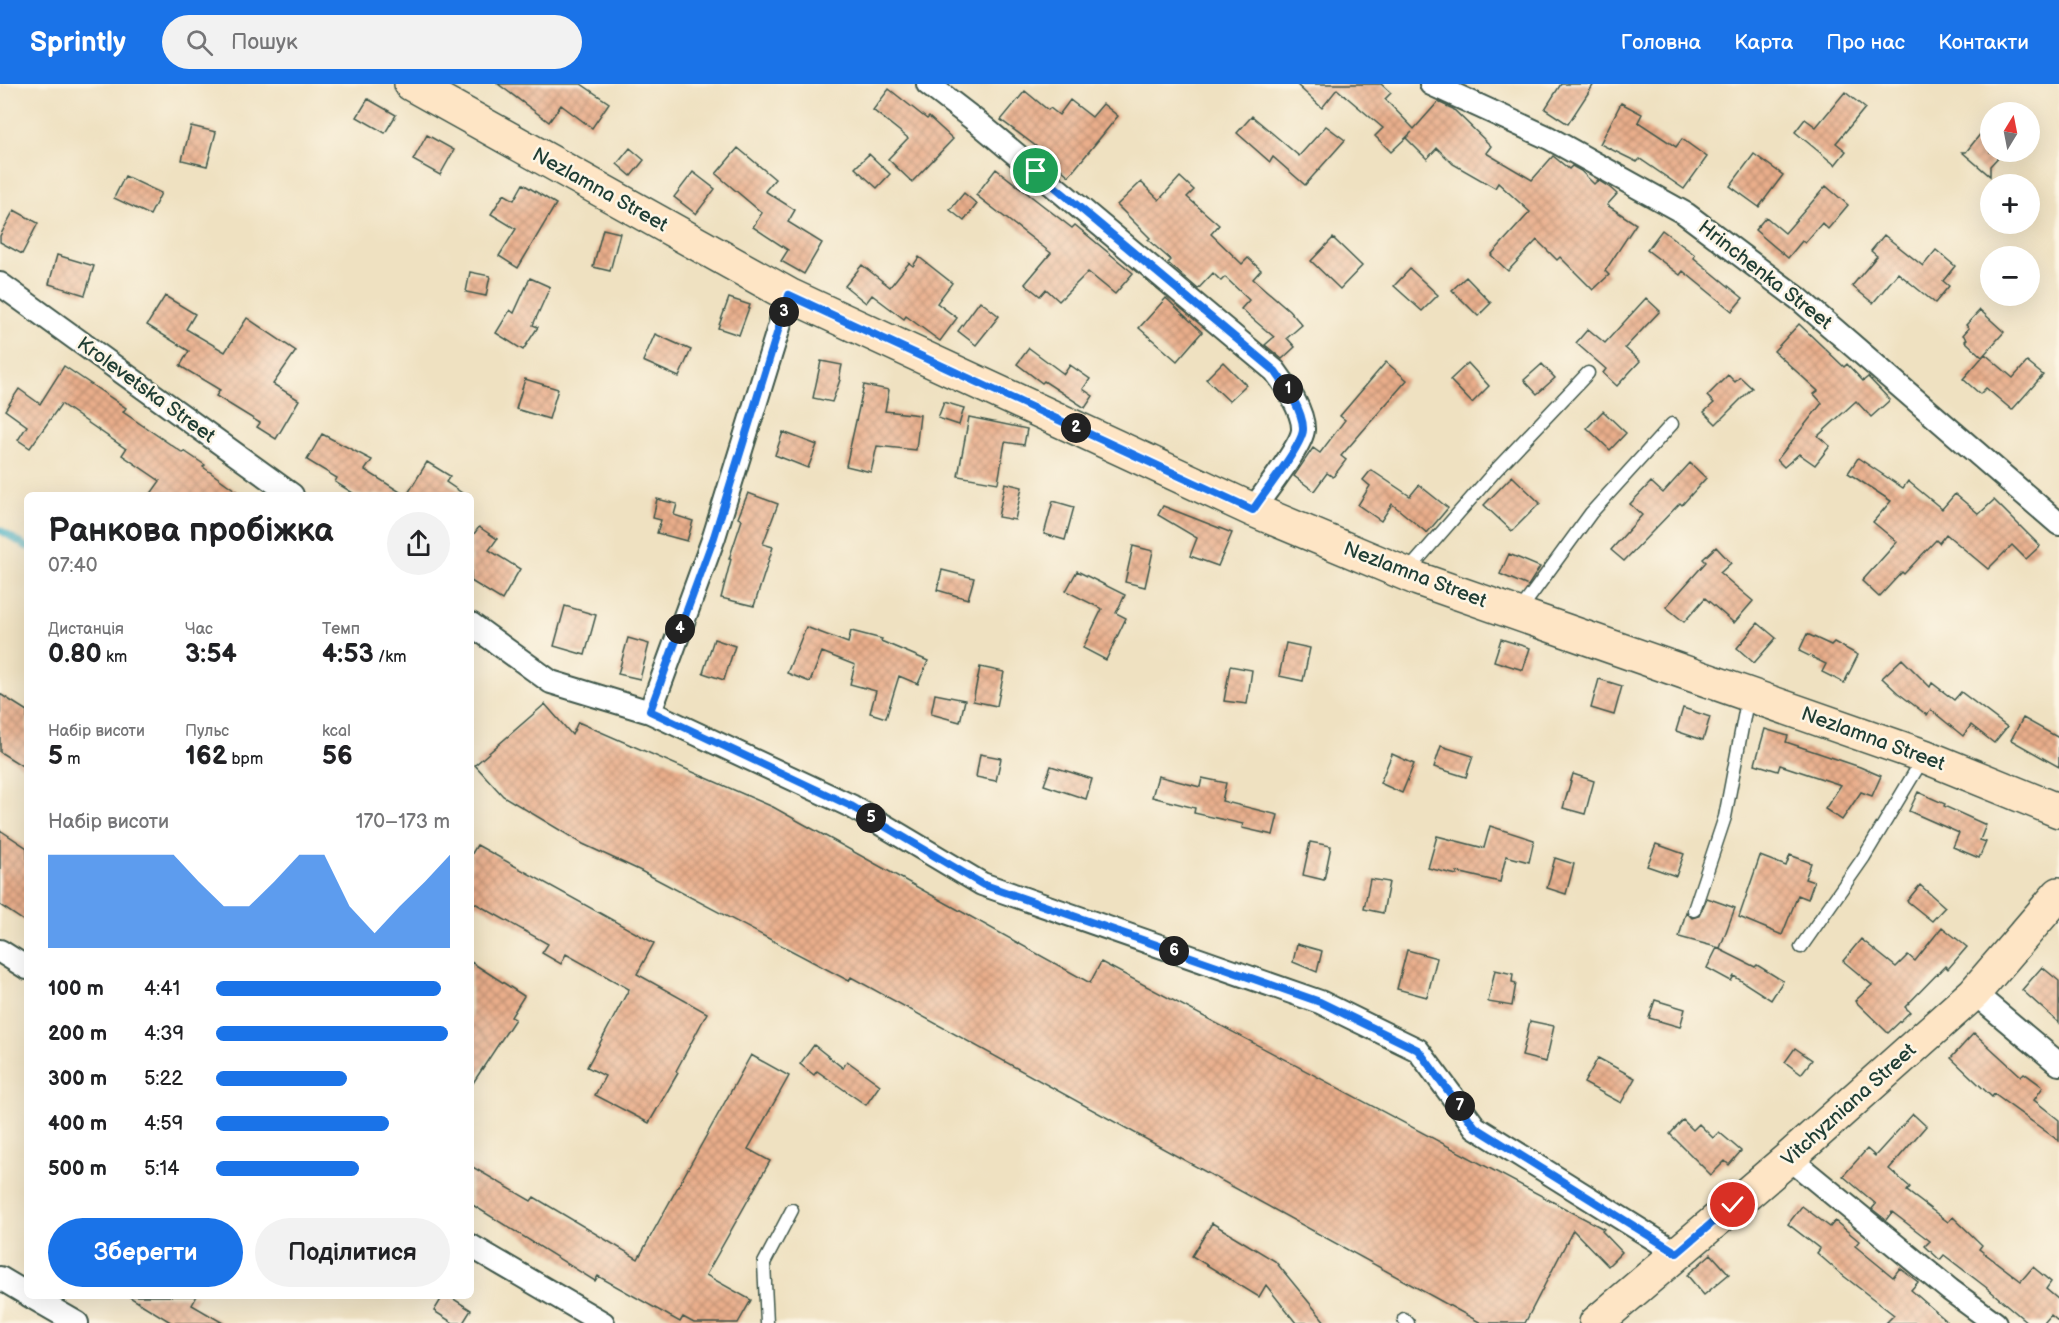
<!DOCTYPE html>
<html lang="uk">
<meta charset="utf-8">
<style>
body{margin:0;font-family:"Balsamiq Sans",sans-serif;background:#f2f2f2;color:#202124;height:100vh;display:flex;flex-direction:column;font-size:22px;white-space:nowrap}
*{box-sizing:border-box;margin:0}
p{font-size:20px;color:#757577}
.icon{flex:none;width:33px;height:33px;fill:none;stroke:currentColor;stroke-width:2;stroke-linecap:round;stroke-linejoin:round}
.map{position:relative;flex:1;overflow:hidden}
.drawer{position:absolute;left:24px;top:408px;width:450px;height:807px;display:flex;flex-direction:column;background:#fff;border-radius:9px;box-shadow:0 6px 24px #0002}
.drawer>*{flex:none}
.needle{width:39px;rotate:10deg}
.tools{position:absolute;left:1980px;top:18px;display:grid;gap:12px}
.tools a{display:grid;place-items:center;width:60px;height:60px;border-radius:50%;background:#fff;box-shadow:0 6px 24px #0002;font-size:30px}
.pin{position:absolute;display:grid;place-items:center;width:51px;height:51px;color:#fff;margin:-26px;border:3px solid #fff;border-radius:50%;box-shadow:0 2px 6px #0007}
.km{position:absolute;width:30px;height:30px;margin:-15px;border-radius:50%;background:#222;color:#fff;font-size:16px;line-height:30px;text-align:center}
.round{display:grid;place-items:center;flex:none;width:63px;height:63px;border-radius:32px;background:#f2f2f2}
.overview{display:flex;align-items:center;justify-content:space-between;height:102px;padding:0 24px}
h1{font-size:33px;font-weight:800;line-height:45px}
.metrics{display:grid;grid-template-columns:repeat(3,1fr);gap:9px;height:102px;padding:6px 24px}
.metrics div{display:grid;align-content:center}
.metrics b{font-size:26px;font-weight:800}
.metrics small{font-size:16px;font-weight:400}
.metrics p{font-size:16px}
.chart{height:168px;padding:12px 24px}
.chart p{display:flex;justify-content:space-between}
.chart svg{width:100%;height:108px;margin-top:6px;fill:#1a73e8;opacity:.7}
.button{display:flex;gap:12px;margin-top:auto;padding:12px 24px}
.button a{flex:1;height:69px;border-radius:36px;background:#1a73e8;color:#fff;font-size:24px;font-weight:800;line-height:69px;text-align:center}
.button a+a{background:#f2f2f2;color:#202124}
ul{padding:0 24px;list-style:none;font-size:20px}
li{display:grid;grid-template-columns:96px 72px 1fr;align-items:center;height:45px}
li i{height:15px;border-radius:8px;background:#1a73e8}
header{display:flex;align-items:center;gap:36px;box-sizing:border-box;height:84px;padding:0 30px;background:#1a73e8;color:#fff}
header strong{font-size:28px}
nav{display:flex;gap:33px;margin-inline-start:auto;font-size:21px}
.search{width:420px;height:54px;background:#f2f2f2;display:flex;align-items:center;gap:15px;box-sizing:border-box;padding:0 21px;border-radius:33px;color:#757577;font-size:22px}
.map>svg:first-child{display:block}
.lines{fill:none;stroke-linecap:round;stroke-linejoin:round}
.stream{stroke:#47b0c5;stroke-width:7}
.building{fill:url(#building-cross-hatch)}
.lane-casing{stroke:#3e5649;stroke-width:15}
.street-casing{stroke:#3e5649;stroke-width:26}
.secondary-casing{stroke:#3e5649;stroke-width:36}
.lane{stroke:#fff;stroke-width:12}
.street{stroke:#fff;stroke-width:22}
.secondary{stroke:#fee5c5;stroke-width:33}
.route-casing{stroke:#fff;stroke-width:12}
.route{stroke:#1a73e8;stroke-width:8}
.labels{text-anchor:middle;dominant-baseline:central;stroke-width:5;stroke-linejoin:round;paint-order:stroke}
.street-label{font-size:20px;fill:#1f3d34;stroke:#fcf5e5}
</style>
<header>
<strong>Sprintly</strong>
<div class="search"><svg class="icon" aria-label="search" viewBox="0 0 24 24"><circle cx="10" cy="10" r="6"/><path d="M15 15l6 6"/></svg>Пошук</div>
<nav><a>Головна</a><a>Карта</a><a>Про нас</a><a>Контакти</a></nav>
</header>
<div class="map">
<svg width="2059" height="1239" viewBox="0 0 2059 1239">
<defs>
<pattern id="building-cross-hatch" width="8" height="8" patternUnits="userSpaceOnUse" patternTransform="scale(1.5)"><rect width="8" height="8" fill="#eaae8b"/><path d="M0 0l8 8M0 8l8-8" fill="none" stroke="#bd8f72"/></pattern>
</defs>
<rect width="100%" height="100%" fill="#fcf5e5"/>
<filter id="ink" filterUnits="userSpaceOnUse"><feTurbulence type="fractalNoise" baseFrequency=".0167" numOctaves="2"/><feDisplacementMap in="SourceGraphic" scale="12" xChannelSelector="R" yChannelSelector="G"/><feConvolveMatrix kernelMatrix="1 2 1 2 8 2 1 2 1" color-interpolation-filters="sRGB"/></filter>
<filter id="wash" filterUnits="userSpaceOnUse"><feTurbulence type="fractalNoise" baseFrequency=".008" numOctaves="4" result="noise"/><feDisplacementMap in="SourceGraphic" scale="24" xChannelSelector="R" yChannelSelector="G"/><feGaussianBlur stdDeviation="1.35" result="paint"/><feColorMatrix in="noise" values="0 0 0 0 0 0 0 0 0 0 0 0 0 0 0 0 0 1.4 0 .05"/><feComposite in="paint" operator="in"/></filter>
<g filter="url(#wash)">
<rect width="100%" height="100%" fill="#efe1c1"/>
<g class="lines">
<path class="stream" d="M0,446l27,17"/>
</g>
<g id="blocks">
<path class="building" d="M498,0h83l28,19 -17,25 -31,-23 -12,17z
M1296,0h85l10,9 -6,6 29,30 24,-27 15,7 38,37 -5,7 46,27 21,-24 16,13 3,-3 9,5 13,13 4,-4 11,7 8,7 -10,11 29,19 -31,47 4,4 -16,15 -33,-33 -3,3 -20,-20 -29,31 -17,-16 39,-43 -32,-29 -3,5 -42,-24 -16,-16 -10,11 -21,-21 6,-6 -21,20 -16,-16 8,-8 -46,-39 -15,19z
M1561,0h33l-26,40 -23,-15z
M889,5l38,30 2,-2 24,22 -41,43 -24,-23 20,-21 -35,-28z
M1025,7l23,19 2,-2 9,7 11,-15 22,17 11,-13 15,12 -49,60 -14,-12 2,-2 -56,-42z
M1845,8l20,16 -29,35 10,8 -11,14 -40,-33 10,-13 11,8z
M368,15l28,16 -11,18 -28,-16z
M1621,19l21,11 -4,8 38,25 6,-8 25,18 -23,32 -44,-30 -3,3 -37,-18z
M1252,32l47,40 27,-30 19,14 -40,45 -32,-28 -3,5 -33,-29z
M1990,38v30h13l-13,14v10l-28,-24h4z
M191,42l25,6 -9,34 -25,-6z
M427,51l27,15 -14,25 -27,-15z
M630,64l14,12 -13,16 -14,-12z
M738,64l37,31 -10,12 30,19 -7,12 34,21 -18,31 -23,-13 7,-11 -35,-23 9,-14 -46,-39z
M869,70l21,20 -13,14 -22,-20z
M1754,70l29,21 -24,32 -29,-21z
M996,85l76,59 3,-3 58,48 -18,21 -27,-22 -29,29 -13,-12 -6,7 -15,-12 26,-31 -75,-58z
M693,88l22,17 -19,25 -22,-17z
M125,92l36,17 -11,22 -36,-17z
M1180,93l14,13 -7,7 32,28 -8,9 31,30 6,-6 13,12 -8,9 36,31 13,15 -15,13 8,9 -13,12 -17,-14 9,-8 -33,-28 8,-9 -24,-23 -4,4 -8,-8 -15,16 -30,-26 3,-3 -23,-20 2,-2 -33,-33 24,-23 18,18z
M523,100l33,20 -38,64 -19,-12 17,-27 -25,-15 13,-20 10,6z
M1826,102l22,19 -20,24 -6,-6 -17,20 -3,-2 -14,17 -33,-28 11,-13 19,16z
M964,109l13,11 -13,17 -14,-11z
M14,126l24,13 -16,31 -22,-12v-6z
M603,145l17,4 -10,38 -17,-4z
M1662,146l33,25 -1,3 49,40 -11,13 -49,-40 -3,4 -33,-25z
M1884,151l39,31 13,-16 19,16 -12,15 6,5 -14,17 -37,-30 -25,30 -21,-17 25,-30 -6,-5z
M1333,154l29,28 -22,23 -29,-28z
M57,171l37,11 -9,29 -36,-11z
M919,173l33,26 -15,20 20,15 -17,23 -34,-25 -2,3 -32,-24 -6,8 -21,-17 17,-21 28,22 19,-24 4,3z
M1410,185l28,26 -16,16 -28,-25z
M470,188l20,4 -4,20 -20,-4z
M1466,193l25,26 -13,13 -26,-26z
M530,194l20,9 -17,38 5,2 -15,23 -27,-17 14,-23 4,3z
M165,212l30,18 -9,15 39,23 22,-34 49,33 -23,33 26,16 -23,39 -19,-12 3,-4 -44,-27 4,-6 -40,-24 9,-15 -42,-26z
M729,214l21,7 -11,30 -21,-7z
M1166,214l36,34 -25,29 -38,-33z
M1646,214l14,13 -35,37 15,13 -23,25 -14,-13 3,-4 -30,-26 12,-14 17,14z
M980,217l19,15 -23,29 -18,-14z
M1980,226l24,22 -22,25 -17,-16 2,-2 -4,-4 6,-7 -3,-3z
M1799,240l45,43 3,-3 16,17 5,-4 22,23 -19,17 -15,-16 -38,35 12,10 -15,19 -16,-11 -15,13 -7,-7 45,-57 -8,-9 4,-3 -44,-40z
M655,250l36,16 -12,27 -36,-16z
M1029,264l35,26 6,-9 20,14 -7,10 10,7 -8,12 -41,-27 -2,2 -25,-19z
M1985,270l28,24 14,-16 16,13 -31,35 -26,-22 -6,6 -17,-15z
M821,277l21,4 -3,14 1,1 -8,22 -19,-4z
M1223,278l23,23 -17,16 -23,-22z
M1386,278l21,18 -66,76 5,4 -13,17 -6,-4 -13,18 -20,-15 19,-28 7,5 25,-33 -5,-4z
M1468,279l21,23 -17,17 -22,-23z
M1542,280l13,14 -18,16 -13,-14z
M64,282l62,42 -3,4 60,41 1,-2 21,14 -2,2 39,28h-92l10,-14 -38,-26 4,-6 -65,-45 -31,44 -12,-8 9,-14 -22,-16 14,-21 21,15z
M1728,291l7,7 5,-5 12,11 -36,36 -12,-12 10,-9 -7,-7z
M525,295l33,10 -9,30 -33,-10z
M864,301l25,5 -4,21 35,4 -4,35 -39,-4 -6,26 -25,-6z
M944,318l20,6 -5,17 -21,-7z
M1603,327l23,22 -16,17 -23,-22z
M969,333l58,12 -3,16 -19,-3 -7,41 -40,-7z
M783,348l34,13 -9,23 -33,-13z
M322,350l50,26 -7,10 40,25h-49l-21,-13 2,-4 -30,-18z
M1858,374l45,30 5,-7 34,28 13,-15 24,20 15,-14 46,46 -14,13 -14,-14 -24,24 -42,-35 -7,9 -3,-3 -32,34 -2,-2 -23,25 -17,-16 35,-39 -24,-20 18,-21 -43,-28z
M427,378l23,14 -4,6 19,13h-58z
M1690,379l16,15 -24,27 -2,-2 -56,58 -13,-11 31,-35 -12,-11 21,-22 12,11z
M1371,386l39,26 9,-11 29,23 -21,25 -35,-29 -11,17 -23,-16 12,-19 -7,-6z
M1512,392l28,27 -28,28 -28,-26z
M1005,399l17,4 -7,33 -17,-3z
M748,409l30,11 -15,40 10,3 -19,59 -33,-8 10,-39h-2l13,-39 -4,-2z
M657,415l20,5 -3,11 19,6 -6,20 -30,-8 4,-13 -8,-2z
M1053,417l21,6 -9,33 -21,-6z
M1163,422l69,27 -14,33 -28,-10 7,-18 -39,-23z
M479,443l18,12 -8,11 31,19 -18,31 -31,-19v-43z
M1133,462l20,5 -8,36 -20,-5z
M1716,463l15,16 -11,10 33,28 -19,22 -29,-25 -21,24 -18,-15 40,-45 -3,-3z
M1509,470l31,13 -12,19 -28,-12z
M942,486l32,8 -6,21 -31,-9z
M1077,487l48,24 -9,18 10,5 -20,42 -23,-12 19,-39 -36,-18z
M565,522l31,9 -11,40 -31,-9z
M1758,539l18,15 -22,25 -17,-15z
M806,543l42,16 3,-12 31,8 -1,2 47,20 -10,23 -19,-8 -13,42 -16,-5 6,-22 -26,-7 5,-19 -33,-13 -12,30 -23,-9z
M1807,550l24,11 3,-3 24,13 -14,28 -22,-11 4,-8 -27,-13z
M628,554l21,6 -9,35 -22,-5z
M714,555l21,7 -11,34 -21,-7z
M1501,555l29,9 -7,22 -29,-9z
M1286,559l24,5 -7,33 -24,-5z
M1902,575l28,28 2,-4 22,17 7,-8 46,35 -13,16 -23,-18 -8,11 -32,-26 -4,5 -29,-22 -16,-15z
M1230,582l22,4 -5,34 -23,-3z
M980,583l24,5 -7,34 -24,-5z
M1599,595l23,7 -8,29 -23,-7z
M0,610l27,17v58l-27,-17z
M935,610l30,6 -5,22 -29,-8z
M545,620l27,31 6,-13 195,85 317,176 11,-21 503,267 -2,2 20,21 -14,14 -35,-36 -48,93h-44l-630,-346 -2,4 -210,-111 -56,-26 -80,-48 -28,-31z
M1683,624l27,9 -7,23 -27,-9z
M2023,634l36,20v29l-48,-27z
M1765,645l23,7 -2,6 74,25 21,9 -9,20 -11,-4 -19,28 -17,-11 16,-24 -61,-20 -2,6 -23,-7z
M1441,662l32,10 -7,21 -32,-10z
M980,670l21,4 -5,23 -20,-4z
M1392,670l22,10 -12,29 -22,-10z
M1051,682l41,13 -6,20 -42,-14z
M1573,690l21,7 -9,33 -22,-6z
M1158,692l42,11 2,-9 24,5 -4,18 56,14 -5,20 -31,-7 1,-4 -49,-11 1,-5 -43,-11z
M1918,708l27,12 -1,2 42,19 -6,15 6,2 -7,16 -26,-11 6,-14 -50,-22z
M1490,742l44,14 -5,22 -23,-6 -6,26 -43,-10v3l-29,-7 9,-32 47,12z
M0,746l27,18v75l-27,-18z
M1310,758l21,4 -7,34 -21,-5z
M1656,760l28,10 -8,22 -29,-10z
M477,761l177,98 -17,31 70,39 -31,58 2,2 -29,50 -54,-28 10,-19 -18,-9 42,-78 -63,-35 -5,10 -19,-11 6,-9 -77,-43v-46z
M1790,771l21,8 -6,16 9,3 -6,17 -10,-4 -16,40 -43,-18 21,-61 26,10z
M1555,774l19,6 -8,30 -19,-6z
M1370,795l19,3 -6,31 -19,-4z
M1920,801l25,22 -13,14 -25,-20z
M1707,814l28,10 -15,40 -41,-11 7,-25 6,6 7,-2z
M1942,843l25,20 -19,22 -3,-3 -40,41 5,5 -22,21 -33,-32 17,-16 -29,-24 18,-22 35,28 12,-12 7,6z
M1297,860l25,7 -5,21 -24,-10z
M1717,864l38,19 2,-2 26,16 -12,19 -37,-24 -3,5 -24,-13z
M1407,866l30,8 -10,39 -30,-8z
M471,878l53,34 -13,21 4,2 -44,67z
M2042,883l17,14v42l-37,-33z
M1495,886l18,4 -1,8 4,1 -4,23 -24,-4z
M1655,916l30,9 -5,18 -31,-9z
M1530,937l24,5 -8,36 -24,-6z
M1974,949l47,43 3,-3 19,14 -9,13 25,20v21l-65,-47 -2,3 -41,-39z
M814,961l29,23 4,-7 33,24 -14,20 -49,-34 -3,4 -14,-11z
M1795,964l17,12 -11,14 -16,-12z
M751,971l38,21 -41,73 22,12 -64,114 45,25 -13,23h-44l-11,-6 -3,5 -82,-46 -3,5 -124,-77v-38l60,35 3,-4 104,62z
M1598,974l37,20 -14,25 -37,-20z
M1913,1030l13,12 -37,43 21,18 -3,4 41,31 5,-5 29,28 -3,4 42,32 12,-14 18,15 -5,7 13,11v22l-8,-7 -7,8h-16l-41,-35 -43,-33 -4,5 -15,-14 5,-5 -38,-29 -6,8 -14,-11 4,-5 -33,-28 24,-27 8,7z
M1683,1036l10,10 6,-6 14,14 6,-6 22,19 -12,14 -4,-4 -14,14 -41,-41z
M1802,1122l28,21 5,-6 24,20 -4,5 38,31 7,-9 18,14 -7,8 38,33h-63l8,-8 -53,-41 -24,-21 3,-4 -32,-25z
M1212,1139l63,38 51,62h-30l-30,-38 -7,12 -67,-41z
M1711,1170l18,20 -25,21 -17,-20z
M128,1212h69l-5,9 31,18h-51z
M443,1212h6l22,14 -8,13h-10l-19,-12z"/>
</g>
</g>
<g filter="url(#ink)">
<use href="#blocks" fill-opacity="0" stroke="#3e5649" stroke-width="1.5"/>
<g class="lines">
<g class="lane-casing">
<path id="lane" d="M1407,488l89,-102 92,-97
M1518,529l73,-100 81,-89
M1694,826l31,-93 23,-121
M1801,863l63,-90 60,-100
M1404,1235l4,4
M767,1239l-3,-60 28,-53"/>
</g>
<g class="street-casing">
<path id="street" d="M928,0l53,41 294,246c10,13 29,41 28,59 -1,16 -40,64 -50,80
M1431,0l118,54 137,76 113,85 260,225
M0,200l292,211
M471,540l80,58 99,30 201,94 131,78 338,118 98,48 57,77 202,126
M650,628l64,-175 75,-242
M0,867l27,17
M1974,909l85,71
M1789,1074l161,132 45,33
M471,1162l132,77
M0,1194l27,16
M30,1212l47,27"/>
</g>
<g class="secondary-casing">
<path id="secondary" d="M411,0l378,211 464,215 165,69 506,177 135,55
M1596,1239l193,-165 185,-165 85,-99"/>
</g>
<use href="#lane" class="lane"/>
<use href="#street" class="street"/>
<use href="#secondary" class="secondary"/>
</g>
</g>
<g class="lines" filter="url(#ink)">
<g class="route-casing">
<path id="route" d="M1036,87l239,200c10,13 29,41 28,59 -1,16 -40,64 -50,80l-464,-215 -75,242 -64,174 201,95 131,78 338,118 98,48 57,77 202,126 56,-48"/>
</g>
<use href="#route" class="route"/>
</g>
<g class="labels">
<g class="street-label">
<text transform="translate(600 106) rotate(29)">Nezlamna Street</text>
<text transform="translate(1765 191) rotate(38)">Hrinchenka Street</text>
<text transform="translate(146 306) rotate(36)">Krolevetska Street</text>
<text transform="translate(1415 491) rotate(21)">Nezlamna Street</text>
<text transform="translate(1873 655) rotate(20)">Nezlamna Street</text>
<text transform="translate(1849 1021) rotate(-42)">Vitchyzniana Street</text>
</g>
</g>
</svg>
<div class="tools">
<a><svg class="needle" viewBox="-14 -14 28 28"><path d="M0-13l5 13h-10z" fill="#e53935"/><path d="M0 13l5-13h-10z" fill="#757577"/></svg></a>
<a>+</a>
<a>−</a>
</div>
<div class="pin" style="left:1036px;top:87px;background:#1e9e55"><svg class="icon" aria-label="arrive" viewBox="0 0 24 24"><path d="M6 21V4h12l-3 4 3 4H6"/></svg></div>
<div class="pin" style="left:1733px;top:1121px;background:#d93025"><svg class="icon" aria-label="check" viewBox="0 0 24 24"><path d="M5 12l5 5 9-10"/></svg></div>
<b class="km" style="left:1288px;top:305px">1</b>
<b class="km" style="left:1076px;top:344px">2</b>
<b class="km" style="left:784px;top:228px">3</b>
<b class="km" style="left:680px;top:545px">4</b>
<b class="km" style="left:871px;top:734px">5</b>
<b class="km" style="left:1174px;top:867px">6</b>
<b class="km" style="left:1460px;top:1022px">7</b>
<section class="drawer">
<div class="overview"><div><h1>Ранкова пробіжка</h1><p>07:40</p></div><a class="round"><svg class="icon" aria-label="share" viewBox="0 0 24 24"><path d="M12 15V3M7 8l5-5 5 5M5 13v7h14v-7"/></svg></a></div>
<div class="metrics">
<div><p>Дистанція</p><b>0.80<small> km</small></b></div>
<div><p>Час</p><b>3:54</b></div>
<div><p>Темп</p><b>4:53<small> /km</small></b></div>
</div>
<div class="metrics">
<div><p>Набір висоти</p><b>5<small> m</small></b></div>
<div><p>Пульс</p><b>162<small> bpm</small></b></div>
<div><p>kcal</p><b>56</b></div>
</div>
<div class="chart"><p><span>Набір висоти</span>170–173 m</p>
<svg viewBox="0 0 160 44" preserveAspectRatio="none"><path d="M0 44V6L10 6L20 6L30 6L40 6L50 6L60 17L70 27L80 27L90 17L100 6L110 6L120 27L130 38L140 27L150 17L160 6V44z"/></svg>
</div>
<ul>
<li><b>100 m</b>4:41<i style="width:96%"></i></li>
<li><b>200 m</b>4:39<i style="width:99%"></i></li>
<li><b>300 m</b>5:22<i style="width:56%"></i></li>
<li><b>400 m</b>4:59<i style="width:74%"></i></li>
<li><b>500 m</b>5:14<i style="width:61%"></i></li>
</ul>
<div class="button"><a>Зберегти</a><a>Поділитися</a></div>
</section>
</div>
